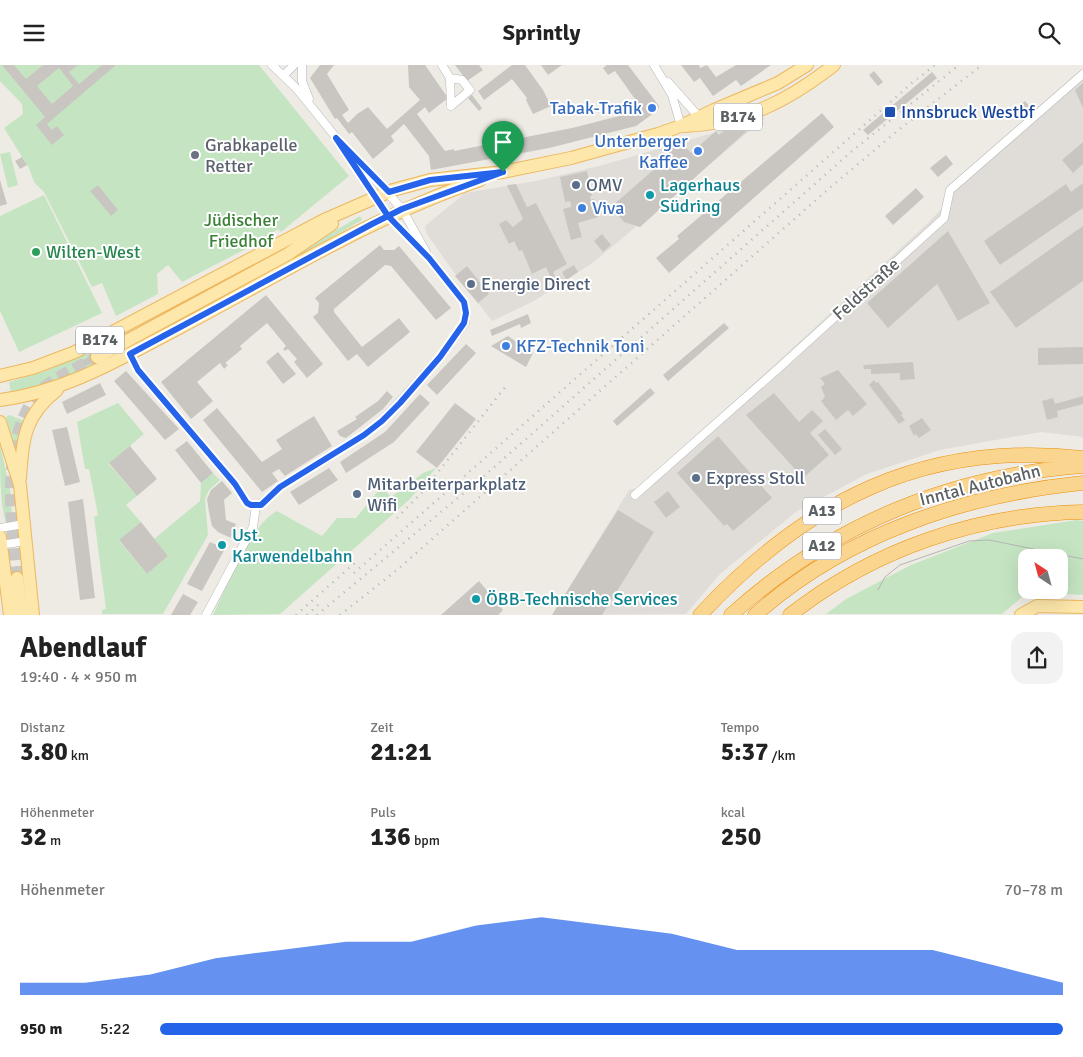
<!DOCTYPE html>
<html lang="de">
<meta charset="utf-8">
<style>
body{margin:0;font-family:Signika,sans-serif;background:#f2f2f2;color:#222;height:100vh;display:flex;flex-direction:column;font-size:19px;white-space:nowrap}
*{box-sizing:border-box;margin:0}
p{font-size:16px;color:#767676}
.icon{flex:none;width:28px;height:28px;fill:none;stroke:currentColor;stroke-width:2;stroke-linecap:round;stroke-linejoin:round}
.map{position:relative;height:550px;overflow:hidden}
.panel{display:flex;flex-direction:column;background:#fff;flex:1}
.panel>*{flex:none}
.needle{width:32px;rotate:324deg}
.buttons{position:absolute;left:1018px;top:484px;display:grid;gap:10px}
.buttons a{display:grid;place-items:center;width:50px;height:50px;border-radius:10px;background:#fff;box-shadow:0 5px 20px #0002;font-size:25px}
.pin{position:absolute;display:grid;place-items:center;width:42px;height:42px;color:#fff;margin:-51px -21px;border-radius:50% 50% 50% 0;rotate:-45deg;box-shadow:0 0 5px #0007}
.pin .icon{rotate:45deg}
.round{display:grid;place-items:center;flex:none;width:52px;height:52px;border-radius:15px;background:#f2f2f2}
.overview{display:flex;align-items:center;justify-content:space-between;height:85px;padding:0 20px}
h1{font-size:28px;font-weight:700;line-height:38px}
.figures{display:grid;grid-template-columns:repeat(3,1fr);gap:8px;height:85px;padding:5px 20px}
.figures div{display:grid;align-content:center}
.figures b{font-size:25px;font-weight:700}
.figures small{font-size:14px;font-weight:400}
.figures p{font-size:14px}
.chart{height:140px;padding:10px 20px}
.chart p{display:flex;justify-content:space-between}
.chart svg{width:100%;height:90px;margin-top:5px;fill:#2563eb;opacity:.7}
ul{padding:0 20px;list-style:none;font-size:16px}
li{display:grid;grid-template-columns:80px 60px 1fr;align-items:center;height:38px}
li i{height:12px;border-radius:6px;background:#2563eb}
header{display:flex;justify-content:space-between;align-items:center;height:65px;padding:0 20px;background:#fff;font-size:22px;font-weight:700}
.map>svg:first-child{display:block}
.industrial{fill:#e0ddd9}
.green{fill:#c5e5c2;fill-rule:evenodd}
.building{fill:#c9c6c1;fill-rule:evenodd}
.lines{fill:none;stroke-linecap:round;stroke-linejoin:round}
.primary-tunnel{stroke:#cac8c4;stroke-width:12;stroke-dasharray:12 6;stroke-linecap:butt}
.minor-casing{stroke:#b5b7bb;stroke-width:9}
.primary-casing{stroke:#edb75e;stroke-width:14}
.motorway-casing{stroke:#ec8e07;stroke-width:15}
.minor{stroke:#fff;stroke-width:8}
.primary{stroke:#fde7ab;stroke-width:12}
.motorway{stroke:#fad590;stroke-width:14}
.tram{stroke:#b3b4b4;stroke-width:1}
.rail{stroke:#b3b4b4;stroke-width:2.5;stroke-dasharray:1 6;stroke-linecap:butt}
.route-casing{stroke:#fff;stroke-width:10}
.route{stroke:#2563eb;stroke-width:6}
.shop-dot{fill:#3f7fe0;stroke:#fff;stroke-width:2}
.transit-dot{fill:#1a4fb4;stroke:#fff;stroke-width:2}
.worship-dot{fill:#6b7280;stroke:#fff;stroke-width:2}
.service-dot{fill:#5c6f8a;stroke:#fff;stroke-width:2}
.culture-dot{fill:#0f9aa8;stroke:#fff;stroke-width:2}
.leisure-dot{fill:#2e9e5b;stroke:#fff;stroke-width:2}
.labels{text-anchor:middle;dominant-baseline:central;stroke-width:4;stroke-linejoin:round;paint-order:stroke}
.shield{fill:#fff;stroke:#8d9092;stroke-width:1}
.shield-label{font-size:16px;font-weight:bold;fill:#5c6164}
.shop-label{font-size:18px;fill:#366cbe;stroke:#fff;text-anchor:end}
.transit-label{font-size:18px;fill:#164399;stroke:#fff;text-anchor:start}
.worship-label{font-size:18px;fill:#5b616d;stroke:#fff;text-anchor:start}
.service-label{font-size:18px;fill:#4e5e75;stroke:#fff;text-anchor:start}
.culture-label{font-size:18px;fill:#0d838f;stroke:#fff;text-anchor:start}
.park-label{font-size:18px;fill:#3a8137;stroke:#fff}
.leisure-label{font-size:18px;fill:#27864d;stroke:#fff;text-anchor:start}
.street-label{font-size:18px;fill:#5c6164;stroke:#fff}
</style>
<header><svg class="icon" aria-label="menu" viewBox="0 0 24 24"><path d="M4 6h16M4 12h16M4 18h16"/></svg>Sprintly<svg class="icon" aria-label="search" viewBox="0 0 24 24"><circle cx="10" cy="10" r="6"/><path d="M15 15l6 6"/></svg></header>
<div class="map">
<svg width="1083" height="550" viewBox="0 0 1083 550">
<rect width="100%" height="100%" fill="#eeebe4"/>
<path class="industrial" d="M1083,9v363l-42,-5 -101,18 -73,24 -70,37 -77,63 -34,40 -134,1 77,-125 13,-3 285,-263 21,-22v-6z
M765,53l-171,144 -60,39 -42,20 -42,-54 -23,-33 -2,-8 40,-33 76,-13 58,-14z"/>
<path class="green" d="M0,0h259l90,111 -68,56 -3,-3 -17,12 -79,41 -14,-17 -11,9 1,20 -42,22 -14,-33 -10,4 -48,-95 -10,-10 -5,-14 -25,-40 19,-14 -1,-10 -22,-23z
M10,87l8,33 -10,3 -8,-34z
M44,130l58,118 -83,39 -19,-41v-95z
M360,151l2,4 -88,51 -2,-3z
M92,286l7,12 -51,22 -37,8 -2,-11 34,-10z
M118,338l26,31 -35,30 28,32 -11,9 15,17 -22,19 28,33 21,-18 -14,-17 46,-38 1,-18 12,-10 7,7 -11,10 -4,9 3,36 -45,79h-61v-4l4,-1 -12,-92 4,-2 -9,-46h-4l-8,-47z
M9,350l16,6 -7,24 -4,-1 -8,-27z
M0,380l11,49 1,24 -5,5c-7,-8 -7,-63 -7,-78z
M436,403l-26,31 -130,115 -67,1c14,-28 38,-91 64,-104l45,25 15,-18h19l22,-27 7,-1 6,7 32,-24z
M1077,455l6,1v74l-55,-3 -26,22h-176l20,-15 65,-34 82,-32zM1059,492v33h-33v-33z"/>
<path class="building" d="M2,0h12l12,14 17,-14h35l-9,7 10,12 23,-19h14l-69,59 5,6 5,-4 7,9 -12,10 -16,-20 9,-8zM59,3l14,18 -21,18 -15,-18z
M320,0h14l-7,9 22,36 -7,5 6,8 9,-9 11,-7 19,22 33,-29 -11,-13 -1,-22h17l23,33 -19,15 -4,-6 -8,7 28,37 9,-2v2l118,-23 59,-15 9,-7 -25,-35 -7,4 -5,-7 4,-3h21l31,41 -1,4 -22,16 -87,22 -118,22 -2,-14 -25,-32 -13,12 3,5 -21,18 -21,-27 -3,2 -12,-16 -2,1 -25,-41z
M455,0h24l4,5 -16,11z
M512,0h13l18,25 8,16 -18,8 -7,-14 1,-2 -15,-19 -28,21 -6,-9z
M541,0h21l-14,10z
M681,0h18l1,3 7,-3 9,12 20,-12h35l-30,21 -5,-6 -23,16 -13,-18 -6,4z
M874,6l9,11 -5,4 -9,-11z
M932,7l5,6 -69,57 -5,-5z
M1083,18v25l-8,-18z
M472,30l10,13 -3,3 -11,-13z
M1025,36l5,6 -12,11 -5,-6z
M822,48l12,14 -165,146 -13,-15 23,-19 -2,-3z
M743,56l7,7 -110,99 -16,-5 -13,-15 56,-49 -1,-14 14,-3 11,12 25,-22 3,4 13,-11z
M1083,77v22l-10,9 -11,-13z
M946,90l7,9 -15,13 -8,-9z
M22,92l5,8 -7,4 -5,-8z
M587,106l5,25h-2l1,4 3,-1 4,18 -20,6 4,14 -11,3 -8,-31 8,-2v-2l-1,-4 -5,1 -5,-25z
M0,115l7,24 -7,2z
M1083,118v25l-83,57 -16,-24 82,-57 5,8z
M516,119l11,23 9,-4 31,61 -14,8 3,7 5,-3 2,6 -8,5 -9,-20 -14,7 -10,-24 -3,1 -5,-10 -5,3 -10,-20 7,-4 7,7 10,-8 -16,-34z
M98,120l20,25 -7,6 -21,-25z
M916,123l8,9 -31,28 -8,-9z
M1083,161v55l-67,47 -26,-36z
M948,166l42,72 -32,18 -21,-37 -49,44 -21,-25z
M602,169l9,11 -8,7 -9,-11z
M380,180l4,5h10l5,-4 52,62 -15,12 -45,-54 -6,-1 -51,44v3l28,35 37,-29 11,14 -42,35 -11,-13 -9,7 -35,-44 5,-4 1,-10 -4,-5z
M574,200l4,7 -12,8 -4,-8z
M467,201l22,28 -11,9 -23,-27z
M266,230l57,69 -16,14 -13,-16 3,-3 -9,-10 -3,2 -2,-2 3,-3 -19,-23 -27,23 2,3 -17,14 3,2 -4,4 -4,-6 -23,19 16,19 -22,18 -30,-37z
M528,249l3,9 -10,5 -1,-4 -28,12 -2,-6z
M724,258l5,5 -61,53 -5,-6z
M508,271l25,17 -7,14 -35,-21z
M466,279l10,9 -39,42 -10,-10z
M1083,282v17l-45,1v-17z
M278,287l18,22 -13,10 -17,-22z
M89,292l3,6 -12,6 -3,-6z
M913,297l2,17 -15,1v-7l-29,1v-5h-7l-1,-4z
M838,305l29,34 -14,12 -5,-6 -12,10 -15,-19 4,-4 -4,-10 4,-3 -5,-6z
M126,306l53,58 -14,11 -51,-59z
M874,315l2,3 2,-1 25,32 -2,1 4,5 -6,4 -30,-39z
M100,318l6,12 -39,19 -5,-12z
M650,323l5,5 -38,33 -4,-5z
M387,326l6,6 -10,12 -37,29 -6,-2 -3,-5 20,-12 -2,-2 23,-16z
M774,328l25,29 13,-12 11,11 -13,12 19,22 -26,23 -57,-63z
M420,329l10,9 -36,39 -48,31 -6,-11 45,-30z
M1083,331v8l-26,7 1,6 -11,3 -5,-19 11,-3 2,6z
M455,338l21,16 -39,49 -21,-16z
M217,343l45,54 20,-13 -6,-9 38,-24 18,30 -47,30 -6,-7 -7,4 6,8 -16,11 -59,-72z
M922,353l9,12 -12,8 -3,-4 -2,2 -5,-10z
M67,362l13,55 -15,4 -13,-56z
M825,364l17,20 -7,6 -17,-20z
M718,371l54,62 -39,33 -6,-7 -3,2 -47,-53z
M187,376l26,32 -12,10 -26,-33z
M130,381l27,33 -20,17 -28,-33z
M329,403l9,12 -39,25 -9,-13z
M222,416l10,12 -8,7 2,20 10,4 -5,14 -13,-6 -6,-6 -3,-14 -2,-13 4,-9z
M668,426l12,16 -14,11 -12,-16z
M83,434l12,99 -15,2 -12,-98z
M618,445l36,22 -52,83h-50z
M141,457l27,34 -21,18 -28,-34z
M219,476l8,4 -25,46 -15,-7 23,-42 7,3z
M479,516l24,29 -5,5h-57z
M183,529l15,8 -8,13h-19z"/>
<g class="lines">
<path class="primary-tunnel" d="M17,513c-6,-61 -17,-142 24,-188 16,-14 38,-23 56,-33"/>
<g class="minor-casing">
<path id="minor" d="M272,0l24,23 43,53
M302,0v16l7,18
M442,0l8,13 1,28
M654,0l18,30 9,31
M284,10l10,-10
M450,13l12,2 8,10 -19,16
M668,17l31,35
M347,84l55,60 24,43
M130,289l8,16 97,114 12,19 9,3
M635,430l146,-129 163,-148 6,-28 133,-116
M256,441l9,-5 15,-14 84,-52 18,-14 58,-64 25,-34 1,-10 -2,-11 -35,-44 -41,-42 -52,-78
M0,463l24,-4
M0,480l26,-4
M206,550l47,-88 3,-21"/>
</g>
<g class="primary-casing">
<path id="primary" d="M685,61c60,-3 103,-25 149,-61
M97,292l191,-103 44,-30
M0,311l33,-8 42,-16 249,-132 69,-30 37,-10 73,-8 68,-14 87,-24 23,-8 33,-16 64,-27 29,-18
M0,335c66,-8 123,-43 181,-73 98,-52 193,-111 299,-147
M0,357l20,63 13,130
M20,413c3,-40 4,-62 37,-88
M0,472l10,78
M17,513l4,37
M1021,550l16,-9 46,1"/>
</g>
<g class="motorway-casing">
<path id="motorway" d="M700,550c106,-114 224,-175 383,-157
M731,550c100,-90 218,-139 352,-149
M755,550c91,-81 209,-120 328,-132
M790,550c84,-66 187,-101 293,-103"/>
</g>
<use href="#minor" class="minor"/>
<use href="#primary" class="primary"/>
<use href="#motorway" class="motorway"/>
<path class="tram" d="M878,525l7,-13 15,-12 69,-24 20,-1 94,19"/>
<path class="rail" d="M397,453l27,-28 82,-104
M354,508l558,-490 23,-18
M296,550l61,-54
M307,550l13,-12
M317,550l166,-138 368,-325 108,-87
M340,550l57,-45 436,-385 68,-57 81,-63"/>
</g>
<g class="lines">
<g class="route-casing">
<path id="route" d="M503,107l-73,8 -41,12 -53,-54 52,78 41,42 35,44 2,11 -2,10 -24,34 -40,46 -18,18 -18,14 -84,52 -19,18h-10l-4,-2 -12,-19 -97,-114 -8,-16 242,-130 30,-15 101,-37"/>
</g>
<use href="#route" class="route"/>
</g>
<g class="shop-dot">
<circle cx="652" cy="43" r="5"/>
<circle cx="698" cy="86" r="5"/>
<circle cx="582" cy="143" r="5"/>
<circle cx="506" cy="281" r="5"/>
</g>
<rect class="transit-dot" x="884" y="41" width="12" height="12" rx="2.5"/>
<circle class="worship-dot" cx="195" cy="90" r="5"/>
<g class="service-dot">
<circle cx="576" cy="120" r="5"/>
<circle cx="471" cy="219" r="5"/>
<circle cx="696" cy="413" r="5"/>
<circle cx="357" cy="429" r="5"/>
</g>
<g class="culture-dot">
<circle cx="650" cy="130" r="5"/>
<circle cx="222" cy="480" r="5"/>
<circle cx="476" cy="534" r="5"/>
</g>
<circle class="leisure-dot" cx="36" cy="187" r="5"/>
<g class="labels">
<g class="shield">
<rect x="714" y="38.5" width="48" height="27" rx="4"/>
<rect x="76" y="261.5" width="48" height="27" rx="4"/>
<rect x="803" y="432.5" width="38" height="27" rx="4"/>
<rect x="803" y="467.5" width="38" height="27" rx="4"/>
</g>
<g class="shield-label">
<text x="738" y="52">B174</text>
<text x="100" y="275">B174</text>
<text x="822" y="446">A13</text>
<text x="822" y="481">A12</text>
</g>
<g class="shop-label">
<text x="642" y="43">Tabak-Trafik</text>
<text x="688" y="76">Unterberger<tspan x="688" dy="21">Kaffee</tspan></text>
<text x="592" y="143" text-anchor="start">Viva</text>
<text x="516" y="281" text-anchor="start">KFZ-Technik Toni</text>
</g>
<g class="transit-label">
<text x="901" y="47">Innsbruck Westbf</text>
</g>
<g class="worship-label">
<text x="205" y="80">Grabkapelle<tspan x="205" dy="21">Retter</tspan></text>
</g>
<g class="service-label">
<text x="586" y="120">OMV</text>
<text x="481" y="219">Energie Direct</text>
<text x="706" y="413">Express Stoll</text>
<text x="367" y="419">Mitarbeiterparkplatz<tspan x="367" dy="21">Wifi</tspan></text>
</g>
<g class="culture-label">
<text x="660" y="120">Lagerhaus<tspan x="660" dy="21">Südring</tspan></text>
<text x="232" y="470">Ust.<tspan x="232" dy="21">Karwendelbahn</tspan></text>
<text x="486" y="534">ÖBB-Technische Services</text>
</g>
<g class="park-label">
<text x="241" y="155">Jüdischer<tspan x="241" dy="21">Friedhof</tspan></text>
</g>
<g class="leisure-label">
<text x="46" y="187">Wilten-West</text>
</g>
<g class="street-label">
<text transform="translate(866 224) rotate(-42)">Feldstraße</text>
<text transform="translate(980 420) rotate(-14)">Inntal Autobahn</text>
</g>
</g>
</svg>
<div class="buttons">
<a><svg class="needle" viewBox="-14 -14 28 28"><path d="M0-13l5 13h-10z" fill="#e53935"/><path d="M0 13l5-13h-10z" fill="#767676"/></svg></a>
</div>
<div class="pin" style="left:503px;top:107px;background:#1e9e55"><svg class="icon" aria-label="arrive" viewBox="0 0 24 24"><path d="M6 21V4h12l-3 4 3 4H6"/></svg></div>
</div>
<section class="panel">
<div class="overview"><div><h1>Abendlauf</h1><p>19:40 · 4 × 950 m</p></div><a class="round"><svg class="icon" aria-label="share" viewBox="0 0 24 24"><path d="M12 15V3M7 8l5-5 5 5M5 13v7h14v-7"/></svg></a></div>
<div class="figures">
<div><p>Distanz</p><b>3.80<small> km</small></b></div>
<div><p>Zeit</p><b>21:21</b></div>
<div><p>Tempo</p><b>5:37<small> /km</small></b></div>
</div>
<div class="figures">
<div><p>Höhenmeter</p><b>32<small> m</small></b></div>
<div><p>Puls</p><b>136<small> bpm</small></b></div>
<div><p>kcal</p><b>250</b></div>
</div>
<div class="chart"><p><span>Höhenmeter</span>70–78 m</p>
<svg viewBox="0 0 160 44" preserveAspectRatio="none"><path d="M0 44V38L10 38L20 34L30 26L40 22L50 18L60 18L70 10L80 6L90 10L100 14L110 22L120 22L130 22L140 22L150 30L160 38V44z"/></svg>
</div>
<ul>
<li><b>950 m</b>5:22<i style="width:100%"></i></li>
</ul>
</section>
